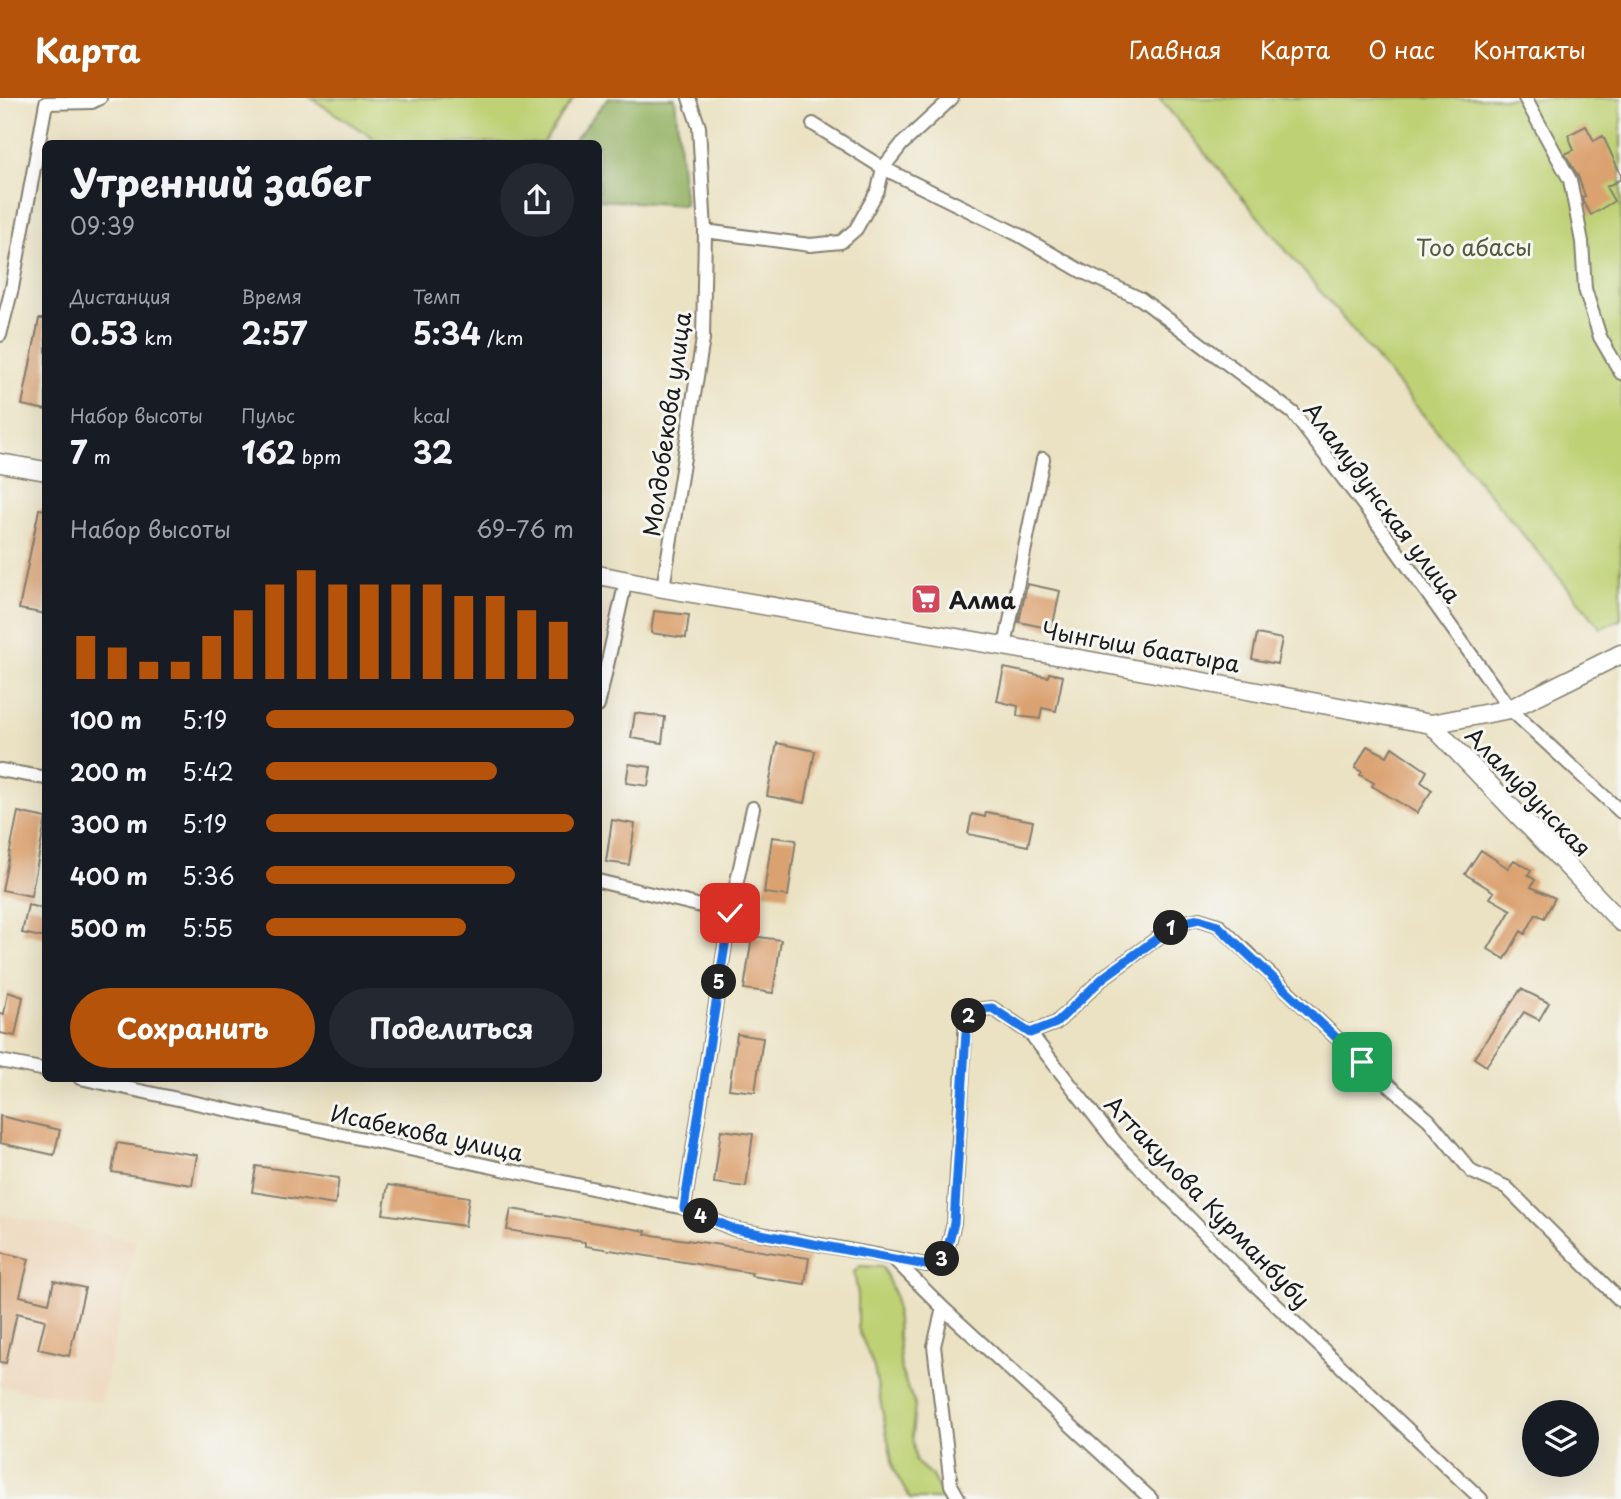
<!DOCTYPE html>
<html lang="ru">
<meta charset="utf-8">
<style>
body{margin:0;font-family:"Playpen Sans",sans-serif;background:#242831;color:#f1f3f6;height:100vh;display:flex;flex-direction:column;font-size:26px;white-space:nowrap}
*{box-sizing:border-box;margin:0}
p{font-size:23px;color:#9ea1a6}
.icon{flex:none;width:38px;height:38px;fill:none;stroke:currentColor;stroke-width:2;stroke-linecap:round;stroke-linejoin:round}
.map{position:relative;flex:1;overflow:hidden}
.drawer{position:absolute;left:42px;top:42px;width:560px;height:942px;display:flex;flex-direction:column;background:#171b24;border-radius:10px;box-shadow:0 7px 28px #0002}
.drawer>*{flex:none}
.tools{position:absolute;left:1522px;top:1302px;display:grid;gap:14px}
.tools a{display:grid;place-items:center;width:77px;height:77px;border-radius:50%;background:#171b24;box-shadow:0 7px 28px #0002;font-size:35px}
.pin{position:absolute;display:grid;place-items:center;width:60px;height:60px;color:#fff;margin:-30px;border-radius:14px;box-shadow:0 4px 10px #0006}
.km{position:absolute;width:35px;height:35px;margin:-18px;border-radius:50%;background:#222;color:#fff;font-size:19px;line-height:35px;text-align:center}
.round{display:grid;place-items:center;flex:none;width:74px;height:74px;border-radius:37px;background:#242831}
.head{display:flex;align-items:center;justify-content:space-between;height:119px;padding:0 28px}
h1{font-size:38px;font-weight:700;line-height:52px}
.stats{display:grid;grid-template-columns:repeat(3,1fr);gap:10px;height:119px;padding:7px 28px}
.stats div{display:grid;align-content:center}
.stats b{font-size:30px;font-weight:700}
.stats small{font-size:19px;font-weight:400}
.stats p{font-size:19px}
.chart{height:196px;padding:14px 28px}
.chart p{display:flex;justify-content:space-between}
.chart svg{width:100%;height:126px;margin-top:7px;stroke:#b45309;stroke-width:6}
.primary-button{display:flex;gap:14px;margin-top:auto;padding:14px 28px}
.primary-button a{flex:1;height:80px;border-radius:42px;background:#b45309;color:#fff;font-size:28px;font-weight:700;line-height:80px;text-align:center}
.primary-button a+a{background:#242831;color:#f1f3f6}
ul{padding:0 28px;list-style:none;font-size:23px}
li{display:grid;grid-template-columns:112px 84px 1fr;align-items:center;height:52px}
li i{height:18px;border-radius:9px;background:#b45309}
header{display:flex;align-items:center;gap:42px;box-sizing:border-box;height:98px;padding:0 35px;background:#b45309;color:#fff}
header strong{font-size:33px}
nav{display:flex;gap:38px;margin-inline-start:auto;font-size:24px}
.map>svg:first-child{display:block}
.built{fill:#edd7bb}
.green{fill:#bed175;stroke:#6d7648;stroke-width:2}
.forest{fill:#96b366;stroke:#596841;stroke-width:2}
.building{fill:#dba271}
.lines{fill:none;stroke-linecap:round;stroke-linejoin:round}
.street-casing{stroke:#847f70;stroke-width:16}
.secondary-casing{stroke:#847f70;stroke-width:21}
.street{stroke:#fff;stroke-width:12}
.secondary{stroke:#fff;stroke-width:18}
.route-casing{stroke:#fff;stroke-width:14}
.route{stroke:#1a73e8;stroke-width:9}
.labels{text-anchor:middle;dominant-baseline:central;stroke-width:6;stroke-linejoin:round;paint-order:stroke}
.park-label{font-size:23px;fill:#555b3b;stroke:#f6f6f2}
.street-label{font-size:23px;fill:#1c1c1c;stroke:#f6f6f2}
.poi-label{font-size:23px;font-weight:bold;fill:#1c1c1c;stroke:#f6f6f2;text-anchor:start}
</style>
<header>
<strong>Карта</strong>
<nav><a>Главная</a><a>Карта</a><a>О нас</a><a>Контакты</a></nav>
</header>
<div class="map">
<svg width="1621" height="1401" viewBox="0 0 1621 1401">
<rect width="100%" height="100%" fill="#f6f6f2"/>
<filter id="ink" filterUnits="userSpaceOnUse"><feTurbulence type="fractalNoise" baseFrequency=".0143" numOctaves="2"/><feDisplacementMap in="SourceGraphic" scale="14" xChannelSelector="R" yChannelSelector="G"/><feConvolveMatrix kernelMatrix="1 2 1 2 8 2 1 2 1" color-interpolation-filters="sRGB"/></filter>
<filter id="wash" filterUnits="userSpaceOnUse"><feTurbulence type="fractalNoise" baseFrequency=".00686" numOctaves="4" result="noise"/><feDisplacementMap in="SourceGraphic" scale="28" xChannelSelector="R" yChannelSelector="G"/><feGaussianBlur stdDeviation="1.57" result="paint"/><feColorMatrix in="noise" values="0 0 0 0 0 0 0 0 0 0 0 0 0 0 0 0 0 1.4 0 .05"/><feComposite in="paint" operator="in"/></filter>
<g filter="url(#wash)">
<rect width="100%" height="100%" fill="#ebe2c3"/>
<path class="built" d="M599,506l15,3 -15,67 -1,-70z
M0,1116l136,26 -35,163 -101,-17z"/>
<path class="green" d="M311,0h263l-31,45h-162z
M1159,0h462v521l-20,9z
M860,1168l23,1 12,29 6,75 14,34 -3,31 4,26 16,14 12,23h-34l-16,-28 -20,-103 -16,-40v-33l-4,-23z"/>
<path class="forest" d="M608,0h67l10,107 -86,-5 -1,-56 -26,-1z"/>
<g id="blocks">
<path class="building" d="M1586,28l8,15 9,-5 18,39v4l-15,8 8,14 -23,14 -8,-13 -1,-5 3,-1 -7,-20 -13,-22 9,-4 -6,-15z
M39,221h7v91l-24,-5z
M39,411l7,1v104l-27,-5z
M1027,486l33,7 -8,38 -33,-7z
M654,513l35,4 -3,23 -35,-5z
M1257,536l25,5 -5,25 -25,-5z
M1004,570l44,9 1,-4 14,3 -7,35 -14,-3 -2,11 -23,-3 1,-10 -21,-5z
M635,615l30,4 -3,26 -31,-5z
M777,645l38,8 -10,52 -38,-7z
M1367,648l20,10 5,-9 35,24 -6,11 11,8 -15,23 -45,-27 2,-3 -14,-8 2,-3 -7,-4z
M629,666l22,3 -3,19 -22,-3z
M18,714l28,6 -15,78 -29,-6z
M986,714l47,9 -5,25 -60,-12 4,-20 13,3z
M612,722l23,4 -6,41 -23,-3z
M772,739l24,3 -8,56 -24,-3z
M1481,752l27,18 6,-8 17,10 -3,5 7,5 -4,7 24,11 -11,20 -8,-4 -11,20 -4,-3 -16,28 -17,-10 23,-39 -21,-12 4,-6 -29,-18z
M28,807l18,4v29l-24,-5z
M752,838l29,4 -8,53 -29,-4z
M1521,891l28,14 -10,17 -15,-8 -38,54 -12,-8z
M8,894l15,5 -8,39 -15,-3v-20l4,1z
M737,936l26,4 -8,54 -26,-3z
M0,1018l60,14 -6,25 -54,-12z
M721,1032l32,4 -7,53 -32,-4z
M117,1045l80,12 -5,30 -80,-13z
M256,1068l83,12 -4,27 -83,-13z
M388,1087l81,12 -4,29 -82,-12z
M511,1111l135,22 -1,3 164,24 -4,26 -54,-8 1,-3 -167,-27v-4l-78,-12z
M0,1154l29,7 -9,37 29,7 5,-22 31,7 -16,68 -31,-7 7,-29 -28,-7 -11,50 -6,-1z"/>
</g>
</g>
<g filter="url(#ink)">
<use href="#blocks" fill-opacity="0" stroke="#847f70" stroke-width="2"/>
<g class="lines">
<g class="street-casing">
<path id="street" d="M1525,0l45,82 12,62 3,47 15,48 21,36
M813,26l70,44 136,67 62,36 60,28 152,114 79,103 138,193 111,103
M705,133l105,14 31,-3 15,-13 22,-39 5,-22 19,-24 50,-46
M0,237l12,-47 34,-185 46,-1 8,-4
M663,490l40,-249 2,-108 -6,-104 -10,-29
M1005,548l38,-187
M598,608l28,-126
M0,672l46,8
M598,783l132,32
M1030,935l26,-10 48,-46 73,-53 22,-5 19,6 144,137 67,58 43,52 34,15 115,114
M0,963l46,9
M80,980l604,130 50,21 159,29 50,50 -9,38 17,139 8,14
M684,1110l46,-295 23,-105
M893,1160l33,7 19,-7 9,-35 12,-205 16,-9 10,-1 38,25 86,110 136,139 229,217
M943,1210l208,191"/>
</g>
<g class="secondary-casing">
<path id="secondary" d="M0,365l46,8
M598,477l65,13 422,72 346,64 79,-15 111,-55
M1431,626l190,198"/>
</g>
<use href="#street" class="street"/>
<use href="#secondary" class="secondary"/>
</g>
</g>
<g class="lines" filter="url(#ink)">
<g class="route-casing">
<path id="route" d="M730,815l-46,295 50,21 192,36 19,-7 9,-35 13,-206 15,-8 10,-1 38,25 26,-10 48,-46 73,-53 22,-5 18,6 145,137"/>
</g>
<use href="#route" class="route"/>
</g>
<defs>
<g id="supermarket-square" transform="scale(1.575)"><rect x="-9" y="-9" width="18" height="18" rx="4" fill="#d1495b" stroke="#f6f6f2"/><path d="M-6-5.5h2.5l.6 2H6L4.5 2H-2.5L-4.4-4H-6ZM-1.5 3.2a1.3 1.3 0 1 0 .1 0ZM3 3.2a1.3 1.3 0 1 0 .1 0Z" fill="#fff"/></g>
</defs>
<g fill-rule="evenodd">
<use href="#supermarket-square" x="926" y="501"/>
</g>
<g class="labels">
<g class="park-label">
<text x="1474" y="148">Тоо абасы</text>
</g>
<g class="street-label">
<text transform="translate(666 326) rotate(-82)">Молдобекова улица</text>
<text transform="translate(1383 404) rotate(53)">Аламудунская улица</text>
<text transform="translate(1141 548) rotate(10)">Чынгыш баатыра</text>
<text transform="translate(1529 693) rotate(46)">Аламудунская</text>
<text transform="translate(427 1034) rotate(12)">Исабекова улица</text>
<text transform="translate(1208 1103) rotate(46)">Аттакулова Курманбубу</text>
</g>
<g class="poi-label">
<text x="949" y="501">Алма</text>
</g>
</g>
</svg>
<div class="tools">
<a><svg class="icon" aria-label="layers" viewBox="0 0 24 24"><path d="M12 4l9 5-9 5-9-5zM3 14l9 5 9-5"/></svg></a>
</div>
<div class="pin" style="left:1362px;top:964px;background:#1e9e55"><svg class="icon" aria-label="arrive" viewBox="0 0 24 24"><path d="M6 21V4h12l-3 4 3 4H6"/></svg></div>
<div class="pin" style="left:730px;top:815px;background:#d93025"><svg class="icon" aria-label="check" viewBox="0 0 24 24"><path d="M5 12l5 5 9-10"/></svg></div>
<b class="km" style="left:1171px;top:830px">1</b>
<b class="km" style="left:969px;top:918px">2</b>
<b class="km" style="left:942px;top:1161px">3</b>
<b class="km" style="left:701px;top:1118px">4</b>
<b class="km" style="left:719px;top:884px">5</b>
<section class="drawer">
<div class="head"><div><h1>Утренний забег</h1><p>09:39</p></div><a class="round"><svg class="icon" aria-label="share" viewBox="0 0 24 24"><path d="M12 15V3M7 8l5-5 5 5M5 13v7h14v-7"/></svg></a></div>
<div class="stats">
<div><p>Дистанция</p><b>0.53<small> km</small></b></div>
<div><p>Время</p><b>2:57</b></div>
<div><p>Темп</p><b>5:34<small> /km</small></b></div>
</div>
<div class="stats">
<div><p>Набор высоты</p><b>7<small> m</small></b></div>
<div><p>Пульс</p><b>162<small> bpm</small></b></div>
<div><p>kcal</p><b>32</b></div>
</div>
<div class="chart"><p><span>Набор высоты</span>69–76 m</p>
<svg viewBox="0 0 160 44" preserveAspectRatio="none"><path d="M5 44V29M15 44V33M25 44V38M35 44V38M45 44V29M55 44V20M65 44V11M75 44V6M85 44V11M95 44V11M105 44V11M115 44V11M125 44V15M135 44V15M145 44V20M155 44V24"/></svg>
</div>
<ul>
<li><b>100 m</b>5:19<i style="width:100%"></i></li>
<li><b>200 m</b>5:42<i style="width:75%"></i></li>
<li><b>300 m</b>5:19<i style="width:100%"></i></li>
<li><b>400 m</b>5:36<i style="width:81%"></i></li>
<li><b>500 m</b>5:55<i style="width:65%"></i></li>
</ul>
<div class="primary-button"><a>Сохранить</a><a>Поделиться</a></div>
</section>
</div>
